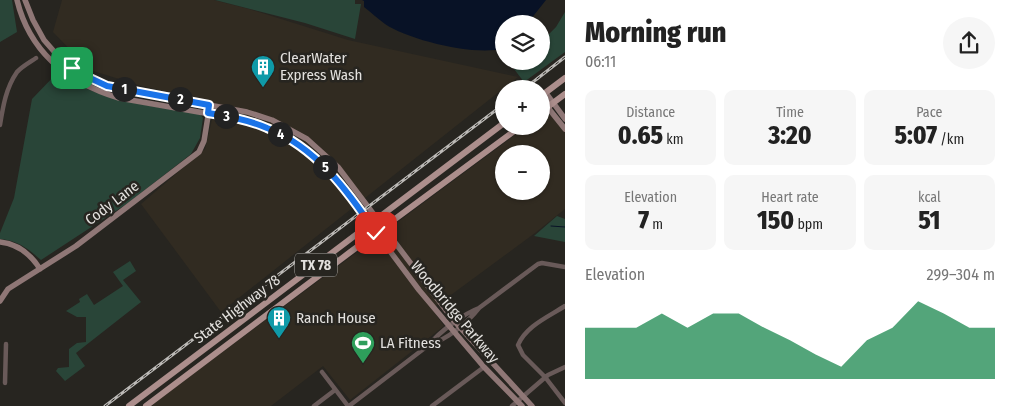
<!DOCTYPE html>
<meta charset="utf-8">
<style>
body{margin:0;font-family:"Fira Sans Condensed",sans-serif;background:#f6f6f6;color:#222;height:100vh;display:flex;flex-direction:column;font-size:19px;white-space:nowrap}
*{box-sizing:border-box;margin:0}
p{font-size:16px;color:#767676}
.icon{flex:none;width:28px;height:28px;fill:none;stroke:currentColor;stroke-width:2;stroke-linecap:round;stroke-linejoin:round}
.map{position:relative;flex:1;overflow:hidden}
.details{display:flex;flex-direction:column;background:#fff;width:450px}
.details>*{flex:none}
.buttons{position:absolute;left:495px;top:15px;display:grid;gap:10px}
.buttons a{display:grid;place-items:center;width:55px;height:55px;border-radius:50%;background:#fff;box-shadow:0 1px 4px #0004;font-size:25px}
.pin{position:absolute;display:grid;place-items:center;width:42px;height:42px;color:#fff;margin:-21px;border-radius:10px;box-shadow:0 2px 8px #0006}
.km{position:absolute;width:25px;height:25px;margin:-12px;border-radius:50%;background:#222;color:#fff;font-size:14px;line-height:25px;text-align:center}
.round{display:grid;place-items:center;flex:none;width:52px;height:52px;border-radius:26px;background:#f6f6f6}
.headline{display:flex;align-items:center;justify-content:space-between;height:85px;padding:0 20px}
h1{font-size:28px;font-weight:800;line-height:38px}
.figures{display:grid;grid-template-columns:repeat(3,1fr);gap:8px;height:85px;padding:5px 20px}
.figures div{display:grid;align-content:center;border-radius:10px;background:#f6f6f6;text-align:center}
.figures b{font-size:25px;font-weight:800}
.figures small{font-size:14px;font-weight:400}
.figures p{font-size:14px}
.chart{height:140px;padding:10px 20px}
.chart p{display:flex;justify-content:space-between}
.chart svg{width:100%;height:90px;margin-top:5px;fill:#0b8043;opacity:.7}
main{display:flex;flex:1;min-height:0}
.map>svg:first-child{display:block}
.built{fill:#312b21;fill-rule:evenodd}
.green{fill:#294538}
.water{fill:#081226}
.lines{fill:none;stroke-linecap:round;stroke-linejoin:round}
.stream{stroke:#081226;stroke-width:1}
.street{stroke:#695a59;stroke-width:4.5}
.secondary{stroke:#8f7776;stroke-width:5.5}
.primary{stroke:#ac8e8c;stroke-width:6}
.rail-casing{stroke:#bcbab7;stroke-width:3}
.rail{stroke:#272520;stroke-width:1;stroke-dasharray:4;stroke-linecap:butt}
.route-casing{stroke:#fff;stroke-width:10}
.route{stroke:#1a73e8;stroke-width:6}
.labels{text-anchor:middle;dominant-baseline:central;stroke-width:5;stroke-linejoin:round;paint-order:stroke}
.shield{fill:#272520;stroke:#aba9a5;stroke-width:1}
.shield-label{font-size:14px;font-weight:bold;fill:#e3e1de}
.poi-label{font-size:15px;fill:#e3e1de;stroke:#272520;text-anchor:start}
.street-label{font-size:15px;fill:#e3e1de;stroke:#272520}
</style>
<main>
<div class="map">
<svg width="565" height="406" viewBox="0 0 565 406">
<rect width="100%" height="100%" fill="#272520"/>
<path class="built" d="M62,0h152l35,9 99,31 170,37 -297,235 -80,-108 64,-55 11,-46 -74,-17 -52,-16 -37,-38z
M552,108l13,20v81l-30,24 -103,76 12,17 -94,74 -27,-34 -52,40h-121l377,-280h14v-10zM504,154h37v37h-37z"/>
<path class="green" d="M0,0h12l5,32 -17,10z
M215,0h140v4h6l-6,35 -50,-16z
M565,12v40l-41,30 -10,-13 8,-8h19v-19l15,-15z
M59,71c33,31 98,35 141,43l3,4 -3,20 -9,16 -63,49 -87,57c-14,-12 -22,-19 -41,-21v-6l14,-35 18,-99z
M557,216l8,3v23l-31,-6z
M130,261l6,10 -13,9 18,22 -65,51 9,13 -20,15 -9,-10 2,-3 11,-1v-18l8,-6 9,-1v-25h-9l-11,-6 14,-9 -1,-3 8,-5 7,11 29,-19 -10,-14z"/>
<path class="water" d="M362,0h184l-19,24h-23v24c-26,9 -96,-8 -119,-24 -7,-5 -13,-11 -21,-17v-6z"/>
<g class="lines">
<path class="stream" d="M551,226l14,1"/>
<path class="street" d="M0,125c3,-19 6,-37 17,-53 4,-5 13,-10 19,-14
M565,306c-17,11 -39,20 -47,39l5,10 22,22 20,26
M430,344c17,-4 38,-22 49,-36l59,-44 4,-1 23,4
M322,372l26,34
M5,383l1,-39
M314,406l21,-16
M349,406l81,-62c9,-12 35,-31 49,-36
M432,406l52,-39
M512,406l36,-31 17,-8"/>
<path class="secondary" d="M17,0c13,53 52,83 102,98l125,22 23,7 19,10 23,15 24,23 86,115 37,44 28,33 38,39
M25,0l8,20 11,20 14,16 14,12 18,10 17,8 25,5 115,21 25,8 35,19 31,28 117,155 77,84
M546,93l19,26
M541,99l24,30
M0,242c18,2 30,11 40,27
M0,301l8,-12 68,-43 123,-94 5,-11 5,-31"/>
<path class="primary" d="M541,96l24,-18
M541,112l24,-18
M129,406l375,-283
M146,406l203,-153 172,-127"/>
<g class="rail-casing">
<path id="rail" d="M524,89l41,-32
M105,406l399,-302"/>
</g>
<use href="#rail" class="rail"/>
</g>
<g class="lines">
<g class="route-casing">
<path id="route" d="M72,68l18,10 17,8 102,19 -1,8c20,3 41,7 59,15 49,19 81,63 109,105"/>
</g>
<use href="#route" class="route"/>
</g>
<defs>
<g id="building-pin" transform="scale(1.25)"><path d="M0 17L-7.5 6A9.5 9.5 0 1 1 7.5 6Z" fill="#0f9aa8" stroke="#272520"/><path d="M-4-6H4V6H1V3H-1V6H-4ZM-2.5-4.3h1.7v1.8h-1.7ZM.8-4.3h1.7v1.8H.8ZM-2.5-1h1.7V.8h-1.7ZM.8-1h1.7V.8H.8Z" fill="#fff"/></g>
<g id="stadium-pin" transform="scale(1.25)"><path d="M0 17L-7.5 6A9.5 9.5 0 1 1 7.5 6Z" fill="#2e9e5b" stroke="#272520"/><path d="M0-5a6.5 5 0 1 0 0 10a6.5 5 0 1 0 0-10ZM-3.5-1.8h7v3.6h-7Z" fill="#fff"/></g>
</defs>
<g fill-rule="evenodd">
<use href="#building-pin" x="263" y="67"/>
<use href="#building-pin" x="279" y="318"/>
<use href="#stadium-pin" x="363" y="343"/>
</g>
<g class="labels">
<rect class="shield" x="295" y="253.5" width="42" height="23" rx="4"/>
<g class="shield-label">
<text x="316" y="265">TX 78</text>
</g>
<g class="poi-label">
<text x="280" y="58">ClearWater<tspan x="280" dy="17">Express Wash</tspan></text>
<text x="296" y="318">Ranch House</text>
<text x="380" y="343">LA Fitness</text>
</g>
<g class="street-label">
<text transform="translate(112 203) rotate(-37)">Cody Lane</text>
<text transform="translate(237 309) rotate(-37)">State Highway 78</text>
<text transform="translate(455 312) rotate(50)">Woodbridge Parkway</text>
</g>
</g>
</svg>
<div class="buttons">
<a><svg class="icon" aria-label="layers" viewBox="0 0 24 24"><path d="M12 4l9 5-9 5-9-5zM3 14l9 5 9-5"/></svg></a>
<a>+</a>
<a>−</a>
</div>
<div class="pin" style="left:72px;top:68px;background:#1e9e55"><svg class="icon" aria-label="arrive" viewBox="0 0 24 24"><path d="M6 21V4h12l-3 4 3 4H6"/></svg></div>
<div class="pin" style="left:376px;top:233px;background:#d93025"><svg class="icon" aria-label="check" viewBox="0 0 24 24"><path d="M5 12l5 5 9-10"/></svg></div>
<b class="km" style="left:124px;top:89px">1</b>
<b class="km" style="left:180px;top:99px">2</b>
<b class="km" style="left:226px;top:116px">3</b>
<b class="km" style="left:280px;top:134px">4</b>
<b class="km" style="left:325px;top:167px">5</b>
</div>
<section class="details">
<div class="headline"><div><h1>Morning run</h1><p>06:11</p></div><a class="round"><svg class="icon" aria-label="share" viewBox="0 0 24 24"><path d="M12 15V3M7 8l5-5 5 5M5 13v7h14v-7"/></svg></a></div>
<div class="figures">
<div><p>Distance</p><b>0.65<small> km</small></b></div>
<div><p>Time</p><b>3:20</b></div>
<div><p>Pace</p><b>5:07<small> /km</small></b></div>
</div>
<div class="figures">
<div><p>Elevation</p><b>7<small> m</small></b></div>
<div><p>Heart rate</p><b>150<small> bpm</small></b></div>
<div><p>kcal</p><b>51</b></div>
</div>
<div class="chart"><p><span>Elevation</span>299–304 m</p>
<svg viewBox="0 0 160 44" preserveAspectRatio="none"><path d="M0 44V19L10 19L20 19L30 12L40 19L50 12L60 12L70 19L80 25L90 32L100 38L110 25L120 19L130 6L140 12L150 19L160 19V44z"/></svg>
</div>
</section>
</main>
